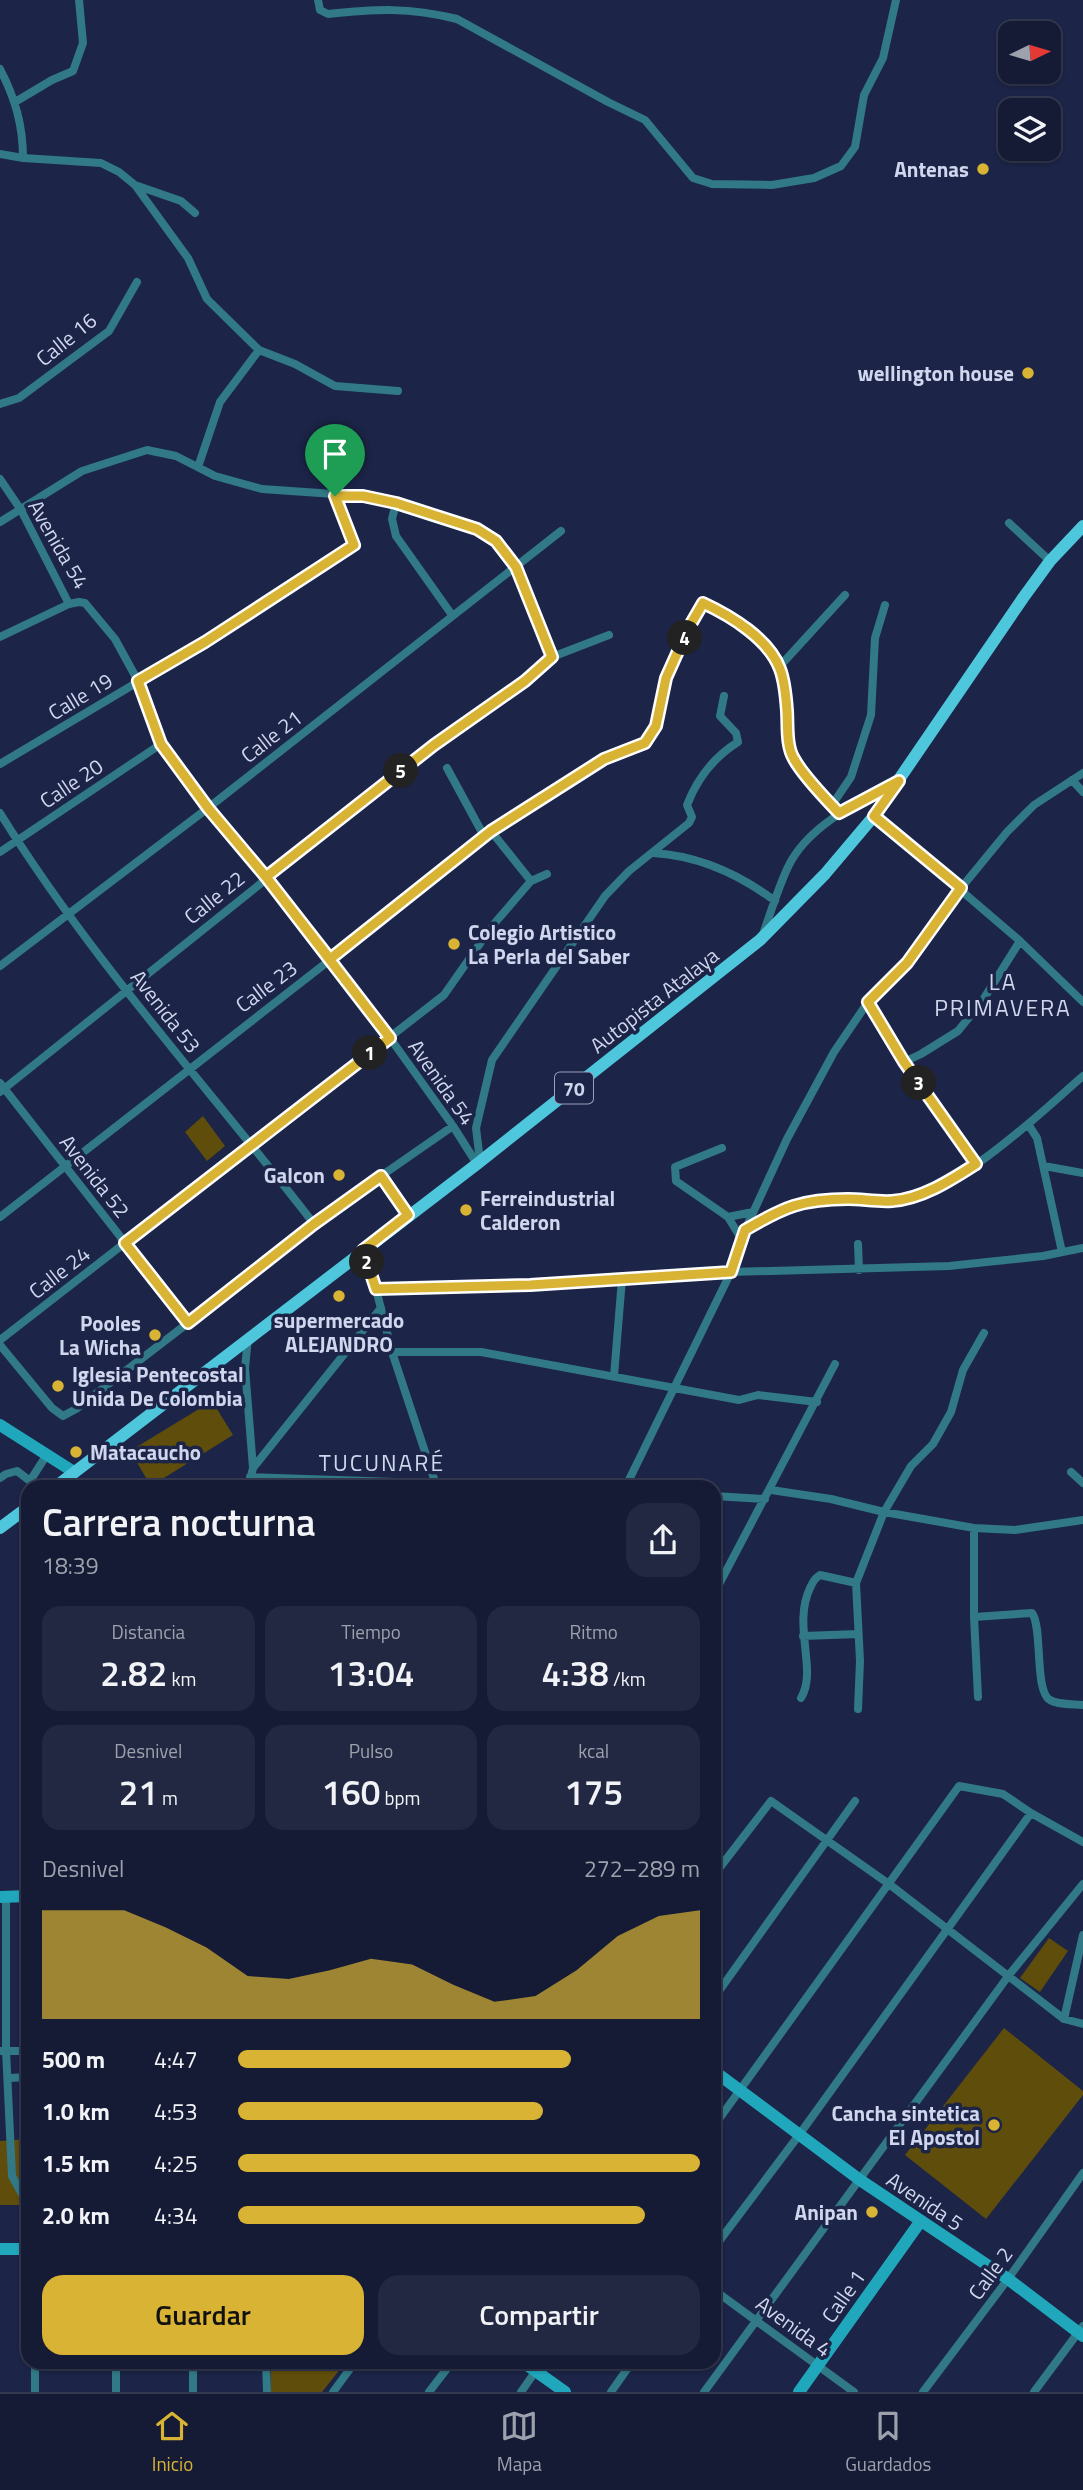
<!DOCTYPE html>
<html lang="es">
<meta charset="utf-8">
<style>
body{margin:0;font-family:"Titillium Web",sans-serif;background:#222841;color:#f1f3f6;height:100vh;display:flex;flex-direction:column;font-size:26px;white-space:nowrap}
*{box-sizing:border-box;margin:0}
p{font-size:23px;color:#9da1ad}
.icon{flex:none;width:38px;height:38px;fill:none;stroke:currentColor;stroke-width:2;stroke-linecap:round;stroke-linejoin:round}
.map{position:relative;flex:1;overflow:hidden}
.details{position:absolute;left:21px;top:1480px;width:700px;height:889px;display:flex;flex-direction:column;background:#151b35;border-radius:21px;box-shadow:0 2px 5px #0004,0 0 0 2px #343950}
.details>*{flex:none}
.needle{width:46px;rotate:85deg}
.tools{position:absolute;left:998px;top:21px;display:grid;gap:14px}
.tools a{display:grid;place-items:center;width:63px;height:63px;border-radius:14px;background:#151b35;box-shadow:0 2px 5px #0004,0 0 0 2px #343950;font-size:35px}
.pin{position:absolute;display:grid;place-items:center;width:60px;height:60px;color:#fff;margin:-72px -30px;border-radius:50% 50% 50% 0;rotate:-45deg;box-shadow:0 0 7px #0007}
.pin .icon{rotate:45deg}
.km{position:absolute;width:35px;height:35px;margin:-18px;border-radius:50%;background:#222;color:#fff;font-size:19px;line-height:35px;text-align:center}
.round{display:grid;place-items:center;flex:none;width:74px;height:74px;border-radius:21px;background:#222841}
.headline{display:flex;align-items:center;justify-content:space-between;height:119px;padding:0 21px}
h1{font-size:38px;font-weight:600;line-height:52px}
.metrics{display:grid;grid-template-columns:repeat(3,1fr);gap:10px;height:119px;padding:7px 21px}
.metrics div{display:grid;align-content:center;border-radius:18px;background:#222841;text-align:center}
.metrics b{font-size:35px;font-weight:600}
.metrics small{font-size:19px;font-weight:400}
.metrics p{font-size:19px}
.chart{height:196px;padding:14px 21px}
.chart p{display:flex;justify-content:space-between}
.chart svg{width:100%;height:126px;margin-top:7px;fill:#d9b334;opacity:.7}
.action{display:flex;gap:14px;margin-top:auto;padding:14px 21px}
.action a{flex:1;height:80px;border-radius:21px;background:#d9b334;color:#111;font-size:28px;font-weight:600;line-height:80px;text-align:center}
.action a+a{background:#222841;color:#f1f3f6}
ul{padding:0 21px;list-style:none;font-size:23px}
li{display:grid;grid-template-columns:112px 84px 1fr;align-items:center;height:52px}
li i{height:18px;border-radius:9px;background:#d9b334}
.menu{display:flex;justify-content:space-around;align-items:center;height:98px;border-top:2px solid #343950;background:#151b35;font-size:19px;color:#9da1ad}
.menu a{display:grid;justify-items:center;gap:4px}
.menu .on{color:#d9b334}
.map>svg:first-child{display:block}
.green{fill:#5f4d0b}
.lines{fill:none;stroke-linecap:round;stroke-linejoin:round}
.street{stroke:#317986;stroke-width:8}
.secondary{stroke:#21a7bc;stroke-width:12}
.primary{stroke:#4ec7dc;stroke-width:12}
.route-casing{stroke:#fff;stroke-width:14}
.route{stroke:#d9b334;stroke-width:9}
.poi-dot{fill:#d9b334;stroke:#1c2447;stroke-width:2.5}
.labels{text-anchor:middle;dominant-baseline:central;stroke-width:7;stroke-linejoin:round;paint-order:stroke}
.shield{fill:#1c2447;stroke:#99a1bb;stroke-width:2}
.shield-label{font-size:19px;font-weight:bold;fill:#cfd6ed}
.poi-label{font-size:21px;font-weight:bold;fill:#cfd6ed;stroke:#1c2447;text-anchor:end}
.street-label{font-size:21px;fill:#cfd6ed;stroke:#1c2447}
.neighbourhood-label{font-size:23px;letter-spacing:2px;fill:#cfd6ed;stroke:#1c2447}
</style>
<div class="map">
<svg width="1083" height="2392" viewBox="0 0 1083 2392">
<rect width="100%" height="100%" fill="#1c2447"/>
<path class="green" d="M203,1116l22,30 -18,15 -22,-29z
M212,1401l21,34 -82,51 -21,-35z
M1049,1938l19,13 -28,41 -20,-14z
M1004,2028l79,63v4l-97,124 -81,-64z
M28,2139v66h-28v-64z
M271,2363v-1l74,1 -23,29h-51z"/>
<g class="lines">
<path class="street" d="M318,0l2,10 8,4c49,-5 80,-7 129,5l151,83 37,18 48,58 19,6 60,1 42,-7 27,-12 14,-19 9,-52 19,-37 13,-58
M0,69c15,29 23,56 23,89
M15,102l37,-22 21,-9 10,-28 -4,-43
M0,154l23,4 78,5 18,9 16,13 53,73 19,41 52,51 36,14 40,22 63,5
M135,185l46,16 14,12
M0,404l19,-6 90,-67 28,-49
M198,467l22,-65 39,-52
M0,479l21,31 48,94
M396,503l-4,16 4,17 56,79
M0,522l82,-51 65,-21 29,6 39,20 47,13 101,7 33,7 81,26 19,12 20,26 36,90
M1009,523l41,38
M0,637l69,-33 10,-2 6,1 30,36 23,42 23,63 47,64 58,69 124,161 63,88 24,38
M780,666l65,-71
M0,764l205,-122 149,-97 -19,-49
M447,768l37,68
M1072,780l11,12
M832,805l19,-28 20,-62 4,-77 10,-33
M0,813c91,147 209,275 314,411
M874,816l146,125 63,61
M491,831l40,50
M0,852l161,-108
M654,853c45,3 85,21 121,48
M763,934c8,-22 15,-46 25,-67 19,-40 68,-64 105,-83
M0,966l208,-158 353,-277
M868,1002l36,60 72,102
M904,1062l17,-8 37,-23 25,-31 37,-59
M0,1083l188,240 -112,86 -13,7 -11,-8 -52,-63
M0,1092l434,-347 91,-64 27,-24 57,-22
M1028,1124l9,14 25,114
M722,1148l-47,19 1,14 52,36 25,-5
M480,1161l-4,-33 16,-68 113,-164 24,-25 60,-48 3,-6 -5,-12c10,-26 27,-48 51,-63l-2,-9 -16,-17 4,-20
M1044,1166l39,7
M381,1176l72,-50
M0,1217l430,-335 61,-51 112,-72 42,-16 11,-17 10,-47 22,-50 15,-26 16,7 40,30 21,26 4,18 5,57 4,17 46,55
M728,1217l14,23
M745,1230c38,-22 61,-32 106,-31 13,0 29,4 42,2 67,-9 140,-82 190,-125
M858,1244l1,26
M363,1250l13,39 16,63 43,130 3,3
M376,1289l208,-6 147,-11 218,-6 94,-10 40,-8
M0,1340l444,-345 49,-70 38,-44 16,-7
M392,1352h89l258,48 19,-5 59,7
M614,1376l8,-97
M253,1468l128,-160
M1071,1472l12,11
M250,1477l330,11
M0,1478l6,-4 11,-3 13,10 3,7
M30,1481l16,-25
M248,1488l5,-20 -8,-100 3,-30
M625,1488l106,-216 14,-42 42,-91 47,-87 34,-50 39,-39 54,-75 46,-56 27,-27 49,-32
M771,1490l60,9 53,13 90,16 41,2 68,-10
M714,1496l51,3
M974,1528v89l4,80
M714,1594l121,-230
M974,1617l58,-4c11,14 2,78 18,87 8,5 23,4 33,5
M803,1636l55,-2
M801,1698c17,-28 -9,-72 9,-110 3,-6 4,-9 10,-13l36,8
M858,1709l2,-48 -4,-78 28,-71 27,-46 22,-22 18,-32 12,-42 21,-37
M714,1875l57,-74 118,83 175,135 19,5
M6,1897v153l6,126 16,29
M714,1998l141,-197
M1064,2019l19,-84
M0,2051h28
M9,2078l19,-1
M714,2126l245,-340 44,8 28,19 52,29
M714,2248l85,-113 232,-322
M714,2290l140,102
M35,2362v30
M116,2362v30
M193,2362v30
M266,2362l1,30
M333,2392l22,-30
M429,2392l23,-30
M521,2392l21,-30
M611,2392l21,-30
M704,2392l305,-417 74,-91
M923,2392l85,-113 75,-106
M1034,2392l49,-66"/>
<path class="secondary" d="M188,1323l126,-99 67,-48 27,39
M0,1425l74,47
M0,1897l28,-1
M714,2071l146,109 148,99 75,57
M0,2249h28
M523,2362l42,30
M799,2392l121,-170"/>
<path class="primary" d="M54,1488l423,-324 283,-224 65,-66 49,-58 149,-218 27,-37 33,-35
M0,1528l28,-21"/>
</g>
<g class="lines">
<g class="route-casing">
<path id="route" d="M335,496l19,49 -149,97 -67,39 23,63 47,64 58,69 124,161 -265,205 63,80 126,-99 67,-48 27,39 -45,35 13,39 154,-4 201,-13 14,-42c39,-23 57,-31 103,-31 14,0 29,3 44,2 30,-2 59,-21 84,-37l-72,-102 -36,-60 39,-39 54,-75 -87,-72 25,-35 -60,32c-14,-15 -35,-36 -45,-54 -8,-13 -6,-33 -7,-48 -1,-14 -2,-29 -7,-42 -11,-30 -49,-53 -77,-66l-15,26 -22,49 -10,48 -11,17 -41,16 -113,72 -161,128 -64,-82 168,-132 91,-64 27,-24 -36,-90 -20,-26 -19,-12 -81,-26 -33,-7h-28"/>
</g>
<use href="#route" class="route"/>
</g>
<g class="poi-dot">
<circle cx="983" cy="169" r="7"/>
<circle cx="1028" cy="373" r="7"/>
<circle cx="454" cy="944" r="7"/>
<circle cx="339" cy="1175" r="7"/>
<circle cx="466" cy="1210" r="7"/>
<circle cx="339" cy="1296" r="7"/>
<circle cx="155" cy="1335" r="7"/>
<circle cx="58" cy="1386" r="7"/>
<circle cx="76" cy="1452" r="7"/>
<circle cx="994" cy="2125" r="7"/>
<circle cx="872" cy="2212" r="7"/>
</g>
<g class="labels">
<rect class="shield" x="555" y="1072.5" width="38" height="31" rx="5"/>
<g class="shield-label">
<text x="574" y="1088">70</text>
</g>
<g class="poi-label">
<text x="969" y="169">Antenas</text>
<text x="1014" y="373">wellington house</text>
<text x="468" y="932" text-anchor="start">Colegio Artistico<tspan x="468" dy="24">La Perla del Saber</tspan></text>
<text x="325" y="1175">Galcon</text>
<text x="480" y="1198" text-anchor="start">Ferreindustrial<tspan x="480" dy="24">Calderon</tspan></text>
<text x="339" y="1320" text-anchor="middle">supermercado<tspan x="339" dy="24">ALEJANDRO</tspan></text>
<text x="141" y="1323">Pooles<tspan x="141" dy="24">La Wicha</tspan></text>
<text x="72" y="1374" text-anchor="start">Iglesia Pentecostal<tspan x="72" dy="24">Unida De Colombia</tspan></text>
<text x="90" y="1452" text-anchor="start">Matacaucho</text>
<text x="980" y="2113">Cancha sintetica<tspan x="980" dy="24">El Apostol</tspan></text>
<text x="858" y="2212">Anipan</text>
</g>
<g class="street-label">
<text transform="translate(66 339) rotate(-39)">Calle 16</text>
<text transform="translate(59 544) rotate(60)">Avenida 54</text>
<text transform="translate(80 696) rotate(-31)">Calle 19</text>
<text transform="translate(271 736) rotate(-38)">Calle 21</text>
<text transform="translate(71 783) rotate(-34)">Calle 20</text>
<text transform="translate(214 897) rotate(-39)">Calle 22</text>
<text transform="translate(266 986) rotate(-37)">Calle 23</text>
<text transform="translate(654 1000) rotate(-38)">Autopista Atalaya</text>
<text transform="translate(166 1011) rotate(52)">Avenida 53</text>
<text transform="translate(442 1082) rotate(55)">Avenida 54</text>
<text transform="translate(95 1176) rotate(52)">Avenida 52</text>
<text transform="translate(59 1272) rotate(-38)">Calle 24</text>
<text transform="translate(925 2201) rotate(34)">Avenida 5</text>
<text transform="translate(990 2273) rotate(-54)">Calle 2</text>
<text transform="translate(843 2296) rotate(-55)">Calle 1</text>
<text transform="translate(794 2326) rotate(36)">Avenida 4</text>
</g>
<g class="neighbourhood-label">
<text x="1003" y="981">LA<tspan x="1003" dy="26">PRIMAVERA</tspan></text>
<text x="382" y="1462">TUCUNARÉ</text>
</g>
</g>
</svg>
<div class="tools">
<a><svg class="needle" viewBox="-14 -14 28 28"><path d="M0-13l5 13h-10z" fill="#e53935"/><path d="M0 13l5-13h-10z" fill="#9da1ad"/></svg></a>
<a><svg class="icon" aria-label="layers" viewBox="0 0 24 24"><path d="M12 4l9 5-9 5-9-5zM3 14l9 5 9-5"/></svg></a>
</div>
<div class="pin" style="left:335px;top:496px;background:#1e9e55"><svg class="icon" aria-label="arrive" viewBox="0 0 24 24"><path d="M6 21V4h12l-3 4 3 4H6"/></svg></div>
<b class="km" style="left:370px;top:1053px">1</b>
<b class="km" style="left:367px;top:1262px">2</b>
<b class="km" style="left:919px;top:1083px">3</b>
<b class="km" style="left:685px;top:638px">4</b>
<b class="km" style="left:401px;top:771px">5</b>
<section class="details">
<div class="headline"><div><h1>Carrera nocturna</h1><p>18:39</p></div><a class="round"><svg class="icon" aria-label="share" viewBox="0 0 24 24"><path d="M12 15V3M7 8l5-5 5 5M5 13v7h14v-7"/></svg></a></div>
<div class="metrics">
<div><p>Distancia</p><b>2.82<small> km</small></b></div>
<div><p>Tiempo</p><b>13:04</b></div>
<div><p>Ritmo</p><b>4:38<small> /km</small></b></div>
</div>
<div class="metrics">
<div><p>Desnivel</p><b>21<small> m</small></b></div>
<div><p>Pulso</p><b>160<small> bpm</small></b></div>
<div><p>kcal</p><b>175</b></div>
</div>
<div class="chart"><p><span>Desnivel</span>272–289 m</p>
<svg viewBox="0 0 160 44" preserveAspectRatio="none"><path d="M0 44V6L10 6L20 6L30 12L40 19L50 29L60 30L70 27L80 23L90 25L100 32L110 38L120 36L130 27L140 15L150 8L160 6V44z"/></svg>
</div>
<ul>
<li><b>500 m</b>4:47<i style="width:72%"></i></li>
<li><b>1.0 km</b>4:53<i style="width:66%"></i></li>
<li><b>1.5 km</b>4:25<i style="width:100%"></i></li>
<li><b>2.0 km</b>4:34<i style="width:88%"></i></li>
</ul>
<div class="action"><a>Guardar</a><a>Compartir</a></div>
</section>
</div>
<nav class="menu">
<a class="on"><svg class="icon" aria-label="home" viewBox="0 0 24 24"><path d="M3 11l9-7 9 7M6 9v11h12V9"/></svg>Inicio</a>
<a><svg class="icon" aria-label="map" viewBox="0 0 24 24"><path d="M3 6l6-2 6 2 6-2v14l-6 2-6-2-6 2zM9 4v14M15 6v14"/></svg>Mapa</a>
<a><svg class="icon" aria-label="saved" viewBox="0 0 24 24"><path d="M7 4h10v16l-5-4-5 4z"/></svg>Guardados</a>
</nav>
